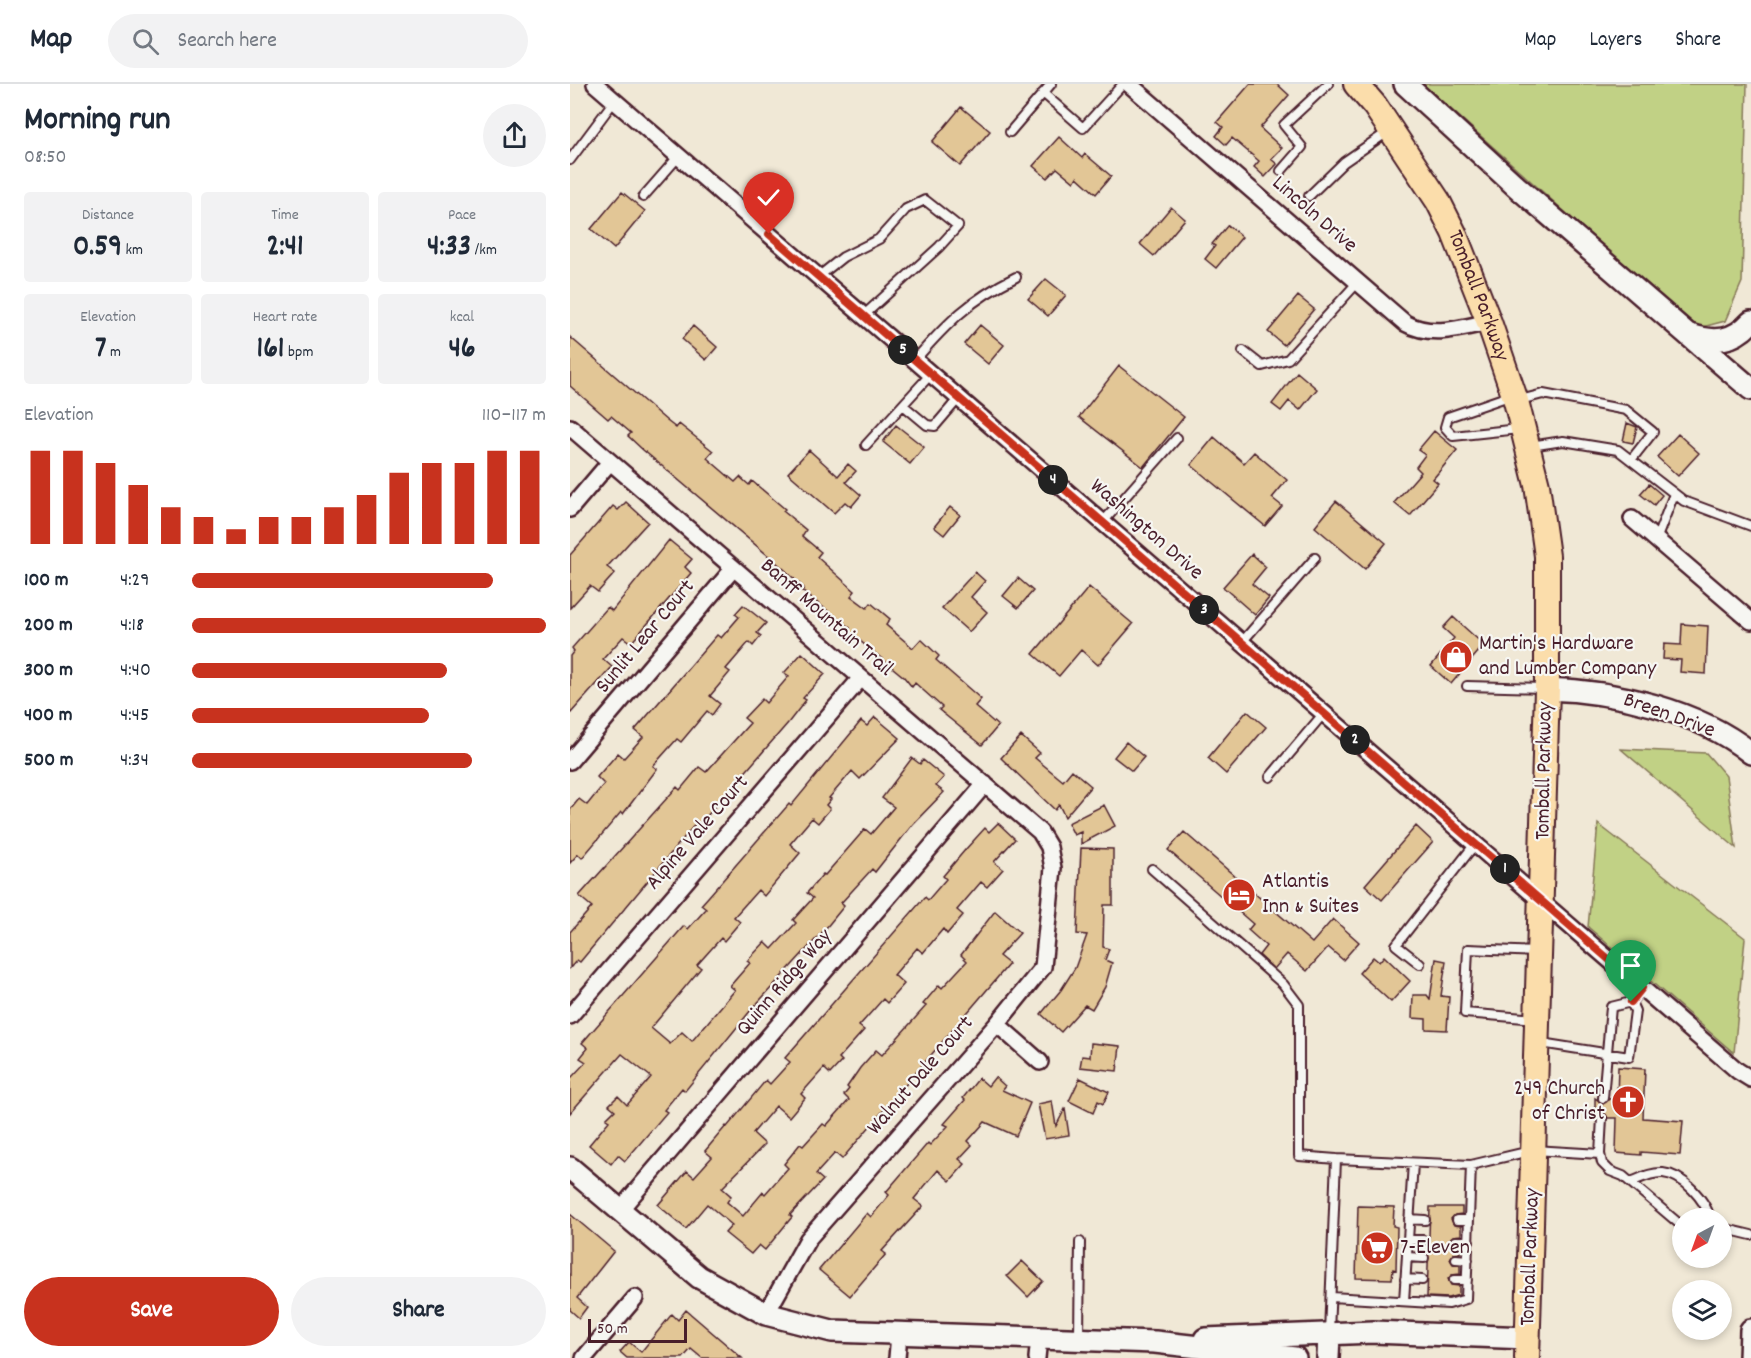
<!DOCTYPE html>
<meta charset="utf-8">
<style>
body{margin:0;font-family:Dekko,sans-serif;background:#f2f2f3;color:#1f2937;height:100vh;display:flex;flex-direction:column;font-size:22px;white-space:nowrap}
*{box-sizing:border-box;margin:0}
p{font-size:20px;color:#747a83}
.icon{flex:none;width:33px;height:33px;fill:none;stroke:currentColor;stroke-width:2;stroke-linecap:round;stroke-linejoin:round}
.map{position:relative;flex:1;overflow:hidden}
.panel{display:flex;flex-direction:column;background:#fff;width:570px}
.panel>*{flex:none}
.needle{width:39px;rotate:221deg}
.buttons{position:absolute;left:1102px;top:1124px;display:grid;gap:12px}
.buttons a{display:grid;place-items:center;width:60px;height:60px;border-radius:50%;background:#fff;box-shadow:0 3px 9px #0003;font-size:30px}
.scale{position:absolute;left:18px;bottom:15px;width:99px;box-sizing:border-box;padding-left:6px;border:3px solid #4a1f2b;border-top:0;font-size:16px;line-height:21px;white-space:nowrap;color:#4a1f2b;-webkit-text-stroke:4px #f6f6f2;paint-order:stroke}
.pin{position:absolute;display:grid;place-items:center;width:51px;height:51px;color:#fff;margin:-62px -26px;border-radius:50% 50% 50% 0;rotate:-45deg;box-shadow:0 0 6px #0007}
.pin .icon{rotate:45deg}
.km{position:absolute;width:30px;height:30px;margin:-15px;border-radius:50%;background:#222;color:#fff;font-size:16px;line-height:30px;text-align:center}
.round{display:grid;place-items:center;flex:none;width:63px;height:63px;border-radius:32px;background:#f2f2f3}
.head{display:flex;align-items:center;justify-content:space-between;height:102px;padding:0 24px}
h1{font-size:33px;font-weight:700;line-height:45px}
.metrics{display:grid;grid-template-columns:repeat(3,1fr);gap:9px;height:102px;padding:6px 24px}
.metrics div{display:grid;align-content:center;border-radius:6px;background:#f2f2f3;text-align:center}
.metrics b{font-size:30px;font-weight:700}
.metrics small{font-size:16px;font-weight:400}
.metrics p{font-size:16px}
.chart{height:168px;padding:12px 24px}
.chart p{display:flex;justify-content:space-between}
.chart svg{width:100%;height:108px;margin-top:6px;stroke:#c8321e;stroke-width:6}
.primary-button{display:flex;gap:12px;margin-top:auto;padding:12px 24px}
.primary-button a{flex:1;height:69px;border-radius:36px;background:#c8321e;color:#fff;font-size:24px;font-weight:700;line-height:69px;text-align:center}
.primary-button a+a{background:#f2f2f3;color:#1f2937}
ul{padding:0 24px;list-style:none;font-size:20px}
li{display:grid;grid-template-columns:96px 72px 1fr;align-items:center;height:45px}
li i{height:15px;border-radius:8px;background:#c8321e}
header{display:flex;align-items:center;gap:36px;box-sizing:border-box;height:84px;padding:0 30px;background:#fff;border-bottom:2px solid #e0e1e3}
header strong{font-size:28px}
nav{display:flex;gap:33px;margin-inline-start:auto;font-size:21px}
.search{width:420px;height:54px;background:#f2f2f3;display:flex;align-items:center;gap:15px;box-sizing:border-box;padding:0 21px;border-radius:33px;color:#747a83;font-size:22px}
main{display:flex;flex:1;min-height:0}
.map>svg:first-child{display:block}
.green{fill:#c1d185;stroke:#867858;stroke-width:1.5}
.building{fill:#e2c696;stroke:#4a1f2b;stroke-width:1.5}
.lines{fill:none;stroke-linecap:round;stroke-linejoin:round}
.lane-casing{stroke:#4a1f2b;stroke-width:12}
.street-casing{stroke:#4a1f2b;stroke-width:20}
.secondary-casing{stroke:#4a1f2b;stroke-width:26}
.primary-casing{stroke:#4a1f2b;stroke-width:28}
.lane{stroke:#f6f6f2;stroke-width:8}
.street{stroke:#f6f6f2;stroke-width:15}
.secondary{stroke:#f6f6f2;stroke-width:21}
.primary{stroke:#fbddab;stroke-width:24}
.route-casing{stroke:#fff;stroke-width:12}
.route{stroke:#c8321e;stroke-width:8}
.labels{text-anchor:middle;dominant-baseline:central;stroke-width:4.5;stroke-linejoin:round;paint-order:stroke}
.street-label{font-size:22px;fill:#4a1f2b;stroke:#f6f6f2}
.poi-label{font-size:22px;fill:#4a1f2b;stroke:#f6f6f2;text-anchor:start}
</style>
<header>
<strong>Map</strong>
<div class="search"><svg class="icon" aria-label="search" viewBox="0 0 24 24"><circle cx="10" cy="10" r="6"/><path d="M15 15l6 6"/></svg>Search here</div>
<nav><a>Map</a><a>Layers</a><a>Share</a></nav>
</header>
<main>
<section class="panel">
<div class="head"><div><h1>Morning run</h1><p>08:50</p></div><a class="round"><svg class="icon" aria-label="share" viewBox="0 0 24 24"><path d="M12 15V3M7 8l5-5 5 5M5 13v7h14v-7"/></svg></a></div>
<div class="metrics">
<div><p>Distance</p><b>0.59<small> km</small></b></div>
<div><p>Time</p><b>2:41</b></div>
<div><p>Pace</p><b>4:33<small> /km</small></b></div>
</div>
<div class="metrics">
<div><p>Elevation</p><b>7<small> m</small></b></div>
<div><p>Heart rate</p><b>161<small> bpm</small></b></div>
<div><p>kcal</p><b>46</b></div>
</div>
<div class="chart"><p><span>Elevation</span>110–117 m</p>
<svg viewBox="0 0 160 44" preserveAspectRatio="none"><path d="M5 44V6M15 44V6M25 44V11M35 44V20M45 44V29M55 44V33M65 44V38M75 44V33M85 44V33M95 44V29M105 44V24M115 44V15M125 44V11M135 44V11M145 44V6M155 44V6"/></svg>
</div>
<ul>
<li><b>100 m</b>4:29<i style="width:85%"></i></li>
<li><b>200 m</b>4:18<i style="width:100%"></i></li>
<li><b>300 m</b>4:40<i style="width:72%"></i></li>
<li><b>400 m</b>4:45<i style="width:67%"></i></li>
<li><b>500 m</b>4:34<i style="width:79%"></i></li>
</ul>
<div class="primary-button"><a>Save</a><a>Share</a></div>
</section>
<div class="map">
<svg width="1181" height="1274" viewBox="0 0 1181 1274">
<rect width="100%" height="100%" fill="#f0e8d6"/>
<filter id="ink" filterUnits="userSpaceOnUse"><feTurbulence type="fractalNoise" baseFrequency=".0167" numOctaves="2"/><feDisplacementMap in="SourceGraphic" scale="12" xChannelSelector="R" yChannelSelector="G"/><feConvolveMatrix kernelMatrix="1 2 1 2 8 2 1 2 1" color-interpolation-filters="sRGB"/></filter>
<g filter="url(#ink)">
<path class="green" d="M853,0h324l-5,198 -17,39 -30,8z
M1051,665l85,4 20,23 10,72z
M1028,740l147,114 -11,115 -146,-126z"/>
<path class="building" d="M680,0h27l12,11 -29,33 22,20 -11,11 6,5 -12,13 -11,-10 5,-6 -27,-23 -6,7 -10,-9 7,-9 -6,-5z
M391,23l29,24 -30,35 -28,-24z
M489,53l23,21 3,-4 26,22 -15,18 -19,-17 -3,5 -17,-14 -10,10 -14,-12z
M52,108l23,19 -31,38 -23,-20z
M601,123l14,12 -31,37 -14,-12z
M658,141l14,12 -26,31 -11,-9 10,-13 -3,-2z
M476,195l20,16 -18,21 -20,-17z
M728,212l16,13 -30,36 -16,-13z
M410,241l24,20 -16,19 -24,-20z
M123,242l24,21 -11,13 -24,-21z
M0,253l97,84 9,7 3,-4 34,27 -6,7 28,24 5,-5 9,8 3,-4 33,28 -2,2 23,19 -4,6 19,16 -4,5 38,34 -4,5 16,12 4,-5 19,16 -4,6 27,23 8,-9 18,17 -3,4 45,39 -6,7 23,20 -16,19 -43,-35 3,-3 -27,-24 -3,4 -8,-10 -56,-46 2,-3 -48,-37 2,-3 -20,-19 -141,-119 -15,-14 3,-3 -20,-17 -3,3 -38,-33z
M549,282l65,51 -41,50 -64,-50z
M727,288l20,17 -17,21 -11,-9 -8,10 -9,-7z
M1057,339l10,4 -4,16 -10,-2z
M326,341l28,22 -14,17 -27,-22z
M864,347l23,19 -24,29 5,4 -28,33 -16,-13 27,-31 -5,-5 9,-12 -7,-5z
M1108,350l21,19 -21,23 -21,-19z
M644,353l30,26 10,-11 33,28 -15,18 10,8 -17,20 -74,-61z
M239,366l29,26 10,-12 8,7 -10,11 15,13 -10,12 -6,-5 -11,11 -46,-40z
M1079,400l13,11 -8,10 -14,-11z
M766,417l50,42 -21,26 -50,-42z
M56,418l22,20 -41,45 8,6 -17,19 -8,-6 -20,22v-53l43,-49 5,4z
M380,423l10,8 -16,20 -10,-8z
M99,456l23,19 -7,8 6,6 -60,70 -8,-6 -20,22 9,8 -42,47v-58l4,-5 -2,-3 36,-41 4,4z
M682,470l14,13 -14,17 17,14 -14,17 -32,-28z
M405,488l10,9 -14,16 16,15 -18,20 -27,-24z
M448,494l15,13 -15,17 -15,-12z
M519,503l44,37 -35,41 -17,-15 -22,26 -26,-22z
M173,521l23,18 -9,10 4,3 -8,10 -4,-4 -23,27 4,3 -20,24 10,8 -8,11 -5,-4 -26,31 -4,-3 -24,27 4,3 -34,45 -2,-2 -39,46 -4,-4 -8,9v-53l9,-11 8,6 17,-21 -7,-7 21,-24 6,5 19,-21 -8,-7 82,-95 4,3 18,-21 -4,-3z
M883,533l31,28 -33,39 -20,-18 23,-28 -11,-10z
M1112,540l26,2 -2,48 -26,-2 1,-12 -18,-1 1,-15 17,1z
M232,569l23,21 -22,24 3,2 -18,23 -88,101 -3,-2 -117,140 -3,-2 -7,8v-36l22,-25 -13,-11 98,-109 3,3 19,-23 7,5 44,-49 -6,-5 18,-19 4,4 23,-27 -5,-3z
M677,627l19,16 -40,47 -18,-16z
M305,633l25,21 -40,41 -8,-8 -23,27 2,1 -5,6 4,4 -12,14 -6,-5 -22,26 10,9 -36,43 -6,-6 -24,27 6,5 -16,19 -3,-3 -24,27 4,3 -50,60 19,16 12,-12 10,9 43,-51 -5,-4 20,-23 -3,-2 18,-19 7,7 24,-26 -3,-3 20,-22 -6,-5 16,-19 2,1 40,-46 6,5 23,-27 -12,-9 30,-40 8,6 3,-4 21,17 -8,9 8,6 -31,32 -38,48 -3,-3 -31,34 3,3 -18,22 -75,82 -66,81 -3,-3 -18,22 3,2 -42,49 -7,-6 -7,9 -22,-19 20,-24 -3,-2 9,-9 -6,-5 9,-9 9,9 24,-28 -29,-23 -52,59v-34l16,-17 -6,-4 8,-10 -6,-5 102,-117 4,3 18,-20 -5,-4 8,-9 80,-92 2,2 70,-85 6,5z
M451,652l19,17 -5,5 28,23 9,-11 19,16 -26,31 -6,-12 -4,5 -54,-52z
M556,658l18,15 -12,14 -18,-14z
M534,721l11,21 -34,18v-12l-7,3 -6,-12z
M428,739l17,16 -21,23 9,7 -16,18 -6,-5 -24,28 6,5 -16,19 -4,-5 -20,24 -6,-5 -23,27 10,9 -17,19 -4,-4 -24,27 5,4 -25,28 3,3 -12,13 -6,-6 -23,26 4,4 -16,19 -13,-11 -23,27 12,11 -43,44 9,8 -4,6 16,14 20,-24 2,2 23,-26 -4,-4 16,-20 3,2 20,-22 3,2 23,-26 -5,-5 5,-6 -2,-2 13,-19 16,-18 6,5 44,-49 -3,-2 16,-19 3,3 25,-27 -6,-6 34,-44 25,22 -21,23 10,8 -167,195 -7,-6 -19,21 7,6 -33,35 2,2 -27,33 -6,-5 -8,9 -26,-21 7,-8 -25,-21 -21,25 -28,-24 29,-34 7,6 18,-20 -7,-6 21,-25 1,1 39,-47 4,4 20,-22 -5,-4 140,-161 3,3 18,-21 -3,-3 22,-26 20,-22 4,4z
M846,742l17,16 -51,58 -17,-15z
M614,748l128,111 21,-24 26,23 -16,18 -15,-13 -21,24 -20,-17 -13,15 -15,-14 7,-9 -18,-16 5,-6 -85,-74z
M511,764l32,1v56h-9l-1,42 6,2 -4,11 7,3 -7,24 -13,22 -7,-4 -24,27 -20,-18 20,-24 14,-22 12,-33 -10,-1z
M814,872l26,25 -19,21 -32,-29 14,-16 6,5z
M866,875l10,2 -5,35 8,1 -2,33 -21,-1v-10l-14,-1 1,-23h14l3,4z
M521,959l29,3 -3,25 -37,-4 2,-11 8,1z
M1048,983l27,2 -2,49 40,3 -3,34 -39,-3v3l-25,-2 1,-35h-9l-6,-6 -7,5v-19l8,6 6,-5h8z
M425,993l10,9 -3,4 28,13 -14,33 -31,-14 -17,19 4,4 -13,14 6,5 -15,17 -12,-11 -24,29 9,7 -41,45 4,3 -36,42 -31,-26 48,-57 4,4 18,-22 -3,-3 42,-49 2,2 18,-19 -4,-2 21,-24 -2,-2 16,-20 9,8z
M510,994l29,14 -6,12 -5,-3 -5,12 -24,-12z
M482,1017l4,25 9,-17 4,26 -24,4 -7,-35z
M788,1122l36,1 -1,19 4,1 -1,43 -3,-1 -1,10 -36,-1z
M860,1123h32v7l-7,1 -4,4 3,6 7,1v9l-8,1 -4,4 4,6 7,1v6l-7,1 -3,5 3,5 7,1v9l-8,1 -4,4 3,6 8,1v9l-11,3 -21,-1z
M0,1130l44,37 -37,47 10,9 -8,11 -9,-8z
M452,1177l21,20 -15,16 -21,-21z
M116,1226l56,48h-40l-11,-9 -8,9h-56l-7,-6 9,-10 12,10 31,-38 6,6z"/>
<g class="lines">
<g class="lane-casing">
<path id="lane" d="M473,9l40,35 40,-44
M440,48l41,-48
M0,76l44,-59
M711,87l21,-24 -18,-22 44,-41
M739,112l35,-34 45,-31
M73,113l35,-40
M248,193l25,-20 36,-18 27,-30 19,-9 33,26 -19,21 -76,69
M673,267l19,15 26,-7 70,-77
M345,276c32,-37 56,-61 101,-83
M942,311l-64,22 -3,10 8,9 66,-7
M950,316l23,-6 83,16 27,22 -22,28
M333,321l24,20 8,1 24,-28
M296,361l65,-71
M960,362l33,-5 55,9 66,51 67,25
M533,438l74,-84
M1086,456l18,-46
M672,558l73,-84
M897,602l76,2
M700,693l54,-64
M582,785l131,115 16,21v151l37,3
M850,880l-24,-19 79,-101
M965,935l-70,-6 3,-64 68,3
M971,959l88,14 6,-46 -4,-9 11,-14
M1033,1014l8,-91 20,-5
M1032,1034l-2,36 2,9 8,8 13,5 60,51
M1061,1098c10,-4 21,-10 32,-9 21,2 42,27 47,45
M839,1135l16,1
M887,1136h12
M1152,1144l29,7
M838,1156h15
M885,1157h14
M837,1173l17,1
M886,1175l12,1
M835,1195l17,1
M884,1196h13
M761,1213l118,7 17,-5 5,-134
M834,1217l9,-138
M759,1249l7,-174 135,6 63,-15 66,4
M509,1254l1,-96"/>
</g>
<g class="street-casing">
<path id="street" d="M25,0l1143,987 13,8
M559,0l276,239c27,15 56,5 84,-1
M0,343l470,405 9,15 4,21 -10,99 -46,57 -189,215 -42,75
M0,425l40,-47
M1062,435l119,102
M0,677l163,-192
M0,932l291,-338
M427,940l43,38
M49,1127l366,-427
M14,1274l51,-60
M327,1274l2,-24
M467,1274l2,-20"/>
</g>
<g class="secondary-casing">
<path id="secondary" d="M835,0l112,103 234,202
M1120,251c24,8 43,7 61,-13
M977,605c68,2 150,21 204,64
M0,1084l129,109 67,37 66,17 323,11 140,16
M635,1255l168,-7 155,6
M758,1274l1,-25
M1180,1274l1,-28"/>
</g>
<g class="primary-casing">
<g id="primary">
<path id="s1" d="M786,0l19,22 63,95 16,32 35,89 27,79 21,84 10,71v133l-20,669"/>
</g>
</g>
<use href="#lane" class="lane"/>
<use href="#street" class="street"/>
<use href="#secondary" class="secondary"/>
<use href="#primary" class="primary"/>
</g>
</g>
<g class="lines" filter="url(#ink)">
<g class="route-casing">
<path id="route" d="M199,150l873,754 -11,14"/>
</g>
<use href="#route" class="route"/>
</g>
<defs>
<g id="shop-disc" transform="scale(1.725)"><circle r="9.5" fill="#c8321e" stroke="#f6f6f2"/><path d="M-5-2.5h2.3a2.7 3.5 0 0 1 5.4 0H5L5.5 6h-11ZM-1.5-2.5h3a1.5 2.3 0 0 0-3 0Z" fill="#fff"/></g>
<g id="hotel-disc" transform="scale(1.725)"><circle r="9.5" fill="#c8321e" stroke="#f6f6f2"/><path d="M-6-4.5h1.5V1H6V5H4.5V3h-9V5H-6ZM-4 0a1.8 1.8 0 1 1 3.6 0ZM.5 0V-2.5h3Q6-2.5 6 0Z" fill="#fff"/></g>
<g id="church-disc" transform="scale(1.725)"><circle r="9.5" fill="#c8321e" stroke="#f6f6f2"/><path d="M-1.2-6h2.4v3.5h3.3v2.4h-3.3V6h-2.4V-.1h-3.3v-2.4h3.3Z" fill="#fff"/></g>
<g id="supermarket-disc" transform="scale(1.725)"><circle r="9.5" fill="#c8321e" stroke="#f6f6f2"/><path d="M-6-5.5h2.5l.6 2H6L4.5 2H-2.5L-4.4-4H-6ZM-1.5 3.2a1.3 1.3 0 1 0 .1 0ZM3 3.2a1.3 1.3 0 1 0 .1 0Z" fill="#fff"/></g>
</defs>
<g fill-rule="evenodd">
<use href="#shop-disc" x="886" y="573"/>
<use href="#hotel-disc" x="669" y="811"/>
<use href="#church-disc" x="1058" y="1018"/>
<use href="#supermarket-disc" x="807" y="1164"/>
</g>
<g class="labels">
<g class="street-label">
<text transform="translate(744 131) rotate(41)">Lincoln Drive</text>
<text stroke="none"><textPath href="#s1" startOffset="246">Tomball Parkway</textPath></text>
<text transform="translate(576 446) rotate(41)">Washington Drive</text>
<text transform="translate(256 534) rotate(41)">Banff Mountain Trail</text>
<text transform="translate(76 553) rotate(-50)">Sunlit Lear Court</text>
<text transform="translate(1099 632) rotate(20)">Breen Drive</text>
<text transform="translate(975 687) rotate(-89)">Tomball Parkway</text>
<text transform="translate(128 749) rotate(-49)">Alpine Vale Court</text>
<text transform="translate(215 899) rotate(-49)">Quinn Ridge Way</text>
<text transform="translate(351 992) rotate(-49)">Walnut Dale Court</text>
<text transform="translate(961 1173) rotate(-88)">Tomball Parkway</text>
</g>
<g class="poi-label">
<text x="909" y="560">Martin's Hardware<tspan x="909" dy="25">and Lumber Company</tspan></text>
<text x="692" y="798">Atlantis<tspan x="692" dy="25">Inn &amp; Suites</tspan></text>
<text x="1035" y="1005" text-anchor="end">249 Church<tspan x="1035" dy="25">of Christ</tspan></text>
<text x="830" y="1164">7-Eleven</text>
</g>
</g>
</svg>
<div class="buttons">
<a><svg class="needle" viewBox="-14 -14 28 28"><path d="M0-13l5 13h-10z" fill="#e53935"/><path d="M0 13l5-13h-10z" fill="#747a83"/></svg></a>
<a><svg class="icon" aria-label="layers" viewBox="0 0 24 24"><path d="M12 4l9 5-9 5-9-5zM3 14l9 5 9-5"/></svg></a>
</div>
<div class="scale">50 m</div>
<div class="pin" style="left:1061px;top:918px;background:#1e9e55"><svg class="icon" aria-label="arrive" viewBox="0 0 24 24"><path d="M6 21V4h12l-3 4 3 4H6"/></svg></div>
<div class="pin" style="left:199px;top:150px;background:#d93025"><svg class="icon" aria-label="check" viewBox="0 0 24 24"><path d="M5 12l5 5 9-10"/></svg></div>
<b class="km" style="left:935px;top:785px">1</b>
<b class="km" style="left:785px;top:656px">2</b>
<b class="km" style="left:634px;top:526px">3</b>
<b class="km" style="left:483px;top:396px">4</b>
<b class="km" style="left:333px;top:266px">5</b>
</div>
</main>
